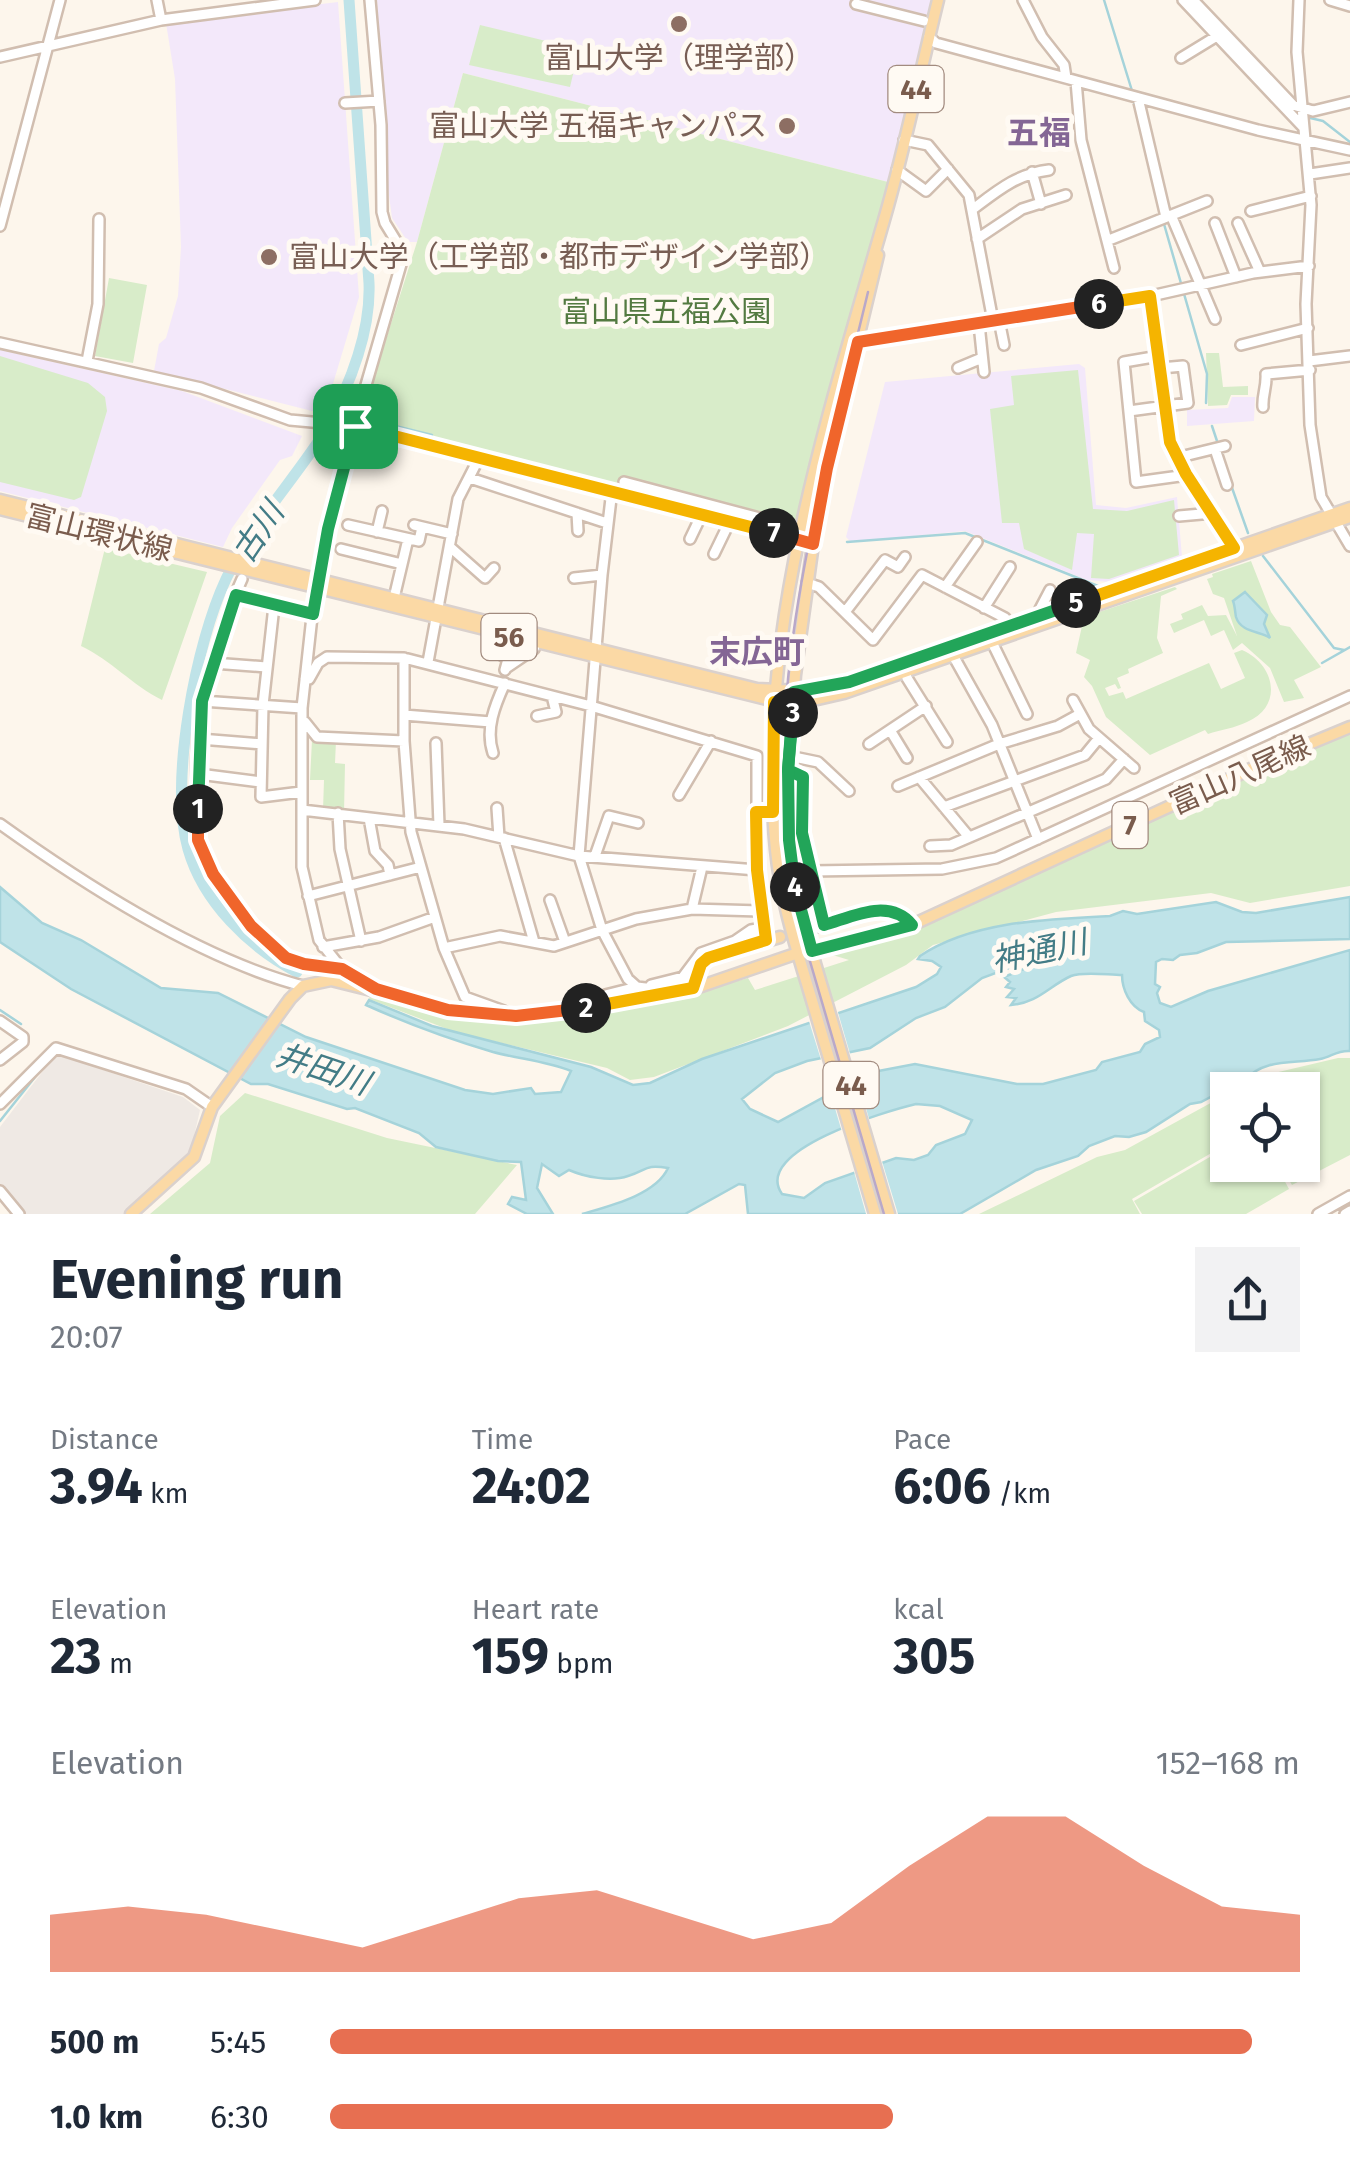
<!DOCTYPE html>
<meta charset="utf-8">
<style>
body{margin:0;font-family:"Fira Sans","Noto Sans JP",sans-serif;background:#f2f2f3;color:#1f2937;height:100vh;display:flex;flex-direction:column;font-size:38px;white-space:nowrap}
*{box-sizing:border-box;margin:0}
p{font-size:32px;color:#747a83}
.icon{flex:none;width:55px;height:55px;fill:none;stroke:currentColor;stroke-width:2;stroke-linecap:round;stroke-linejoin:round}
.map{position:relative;height:1214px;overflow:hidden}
.drawer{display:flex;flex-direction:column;background:#fff;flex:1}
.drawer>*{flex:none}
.buttons{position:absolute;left:1210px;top:1072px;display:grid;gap:20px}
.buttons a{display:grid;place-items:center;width:110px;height:110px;border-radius:0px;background:#fff;box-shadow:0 2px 8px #0004;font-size:50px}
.pin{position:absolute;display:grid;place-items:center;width:85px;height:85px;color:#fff;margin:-42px;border-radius:20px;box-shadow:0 5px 15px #0006}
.km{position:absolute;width:50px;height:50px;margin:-25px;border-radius:50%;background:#222;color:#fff;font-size:28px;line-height:50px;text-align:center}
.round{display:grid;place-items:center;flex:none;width:105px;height:105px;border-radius:0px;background:#f2f2f3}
.overview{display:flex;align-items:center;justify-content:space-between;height:170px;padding:0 50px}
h1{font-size:55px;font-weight:700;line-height:75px}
.figures{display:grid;grid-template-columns:repeat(3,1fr);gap:15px;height:170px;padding:10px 50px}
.figures div{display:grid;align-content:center}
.figures b{font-size:50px;font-weight:700}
.figures small{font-size:28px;font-weight:400}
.figures p{font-size:28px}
.chart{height:280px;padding:20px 50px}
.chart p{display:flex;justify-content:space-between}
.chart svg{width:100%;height:180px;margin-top:10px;fill:#e76f51;opacity:.7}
ul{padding:0 50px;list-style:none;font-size:32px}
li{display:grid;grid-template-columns:160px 120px 1fr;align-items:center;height:75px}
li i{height:25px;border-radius:12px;background:#e76f51}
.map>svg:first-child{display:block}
.industrial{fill:#efe9e4}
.education{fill:#f3e8fa}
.green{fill:#d8ecc9}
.water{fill:#bfe3e8;stroke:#a5d3da;stroke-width:2.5;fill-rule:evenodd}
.pier{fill:#fdf6ec}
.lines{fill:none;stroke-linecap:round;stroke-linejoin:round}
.stream{stroke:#a5d3da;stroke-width:2.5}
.river{stroke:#bfe3e8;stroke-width:11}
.minor-casing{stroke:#d1beb0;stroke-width:14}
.major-casing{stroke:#dad1cd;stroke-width:15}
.minor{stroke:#fff;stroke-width:9}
.major{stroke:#fbd9a5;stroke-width:10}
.tram{stroke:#b9a8c9;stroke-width:2.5}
.split-1-casing{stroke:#fff;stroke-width:20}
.split-2-casing{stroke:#fff;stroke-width:20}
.split-3-casing{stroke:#fff;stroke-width:20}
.split-4-casing{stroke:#fff;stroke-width:20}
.split-5-casing{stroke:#fff;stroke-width:20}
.split-6-casing{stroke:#fff;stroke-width:20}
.split-7-casing{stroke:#fff;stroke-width:20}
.split-8-casing{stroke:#fff;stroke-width:20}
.split-1{stroke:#22a559;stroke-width:12}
.split-2{stroke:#f0652b;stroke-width:12}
.split-3{stroke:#f5b400;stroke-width:12}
.split-4{stroke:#22a559;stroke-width:12}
.split-5{stroke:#22a559;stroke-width:12}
.split-6{stroke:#f5b400;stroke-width:12}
.split-7{stroke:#f0652b;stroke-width:12}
.split-8{stroke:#f5b400;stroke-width:12}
.education-dot{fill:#8d6e63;stroke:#fffaf3;stroke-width:4}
.labels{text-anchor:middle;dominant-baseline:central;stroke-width:10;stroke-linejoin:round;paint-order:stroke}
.shield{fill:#fffaf3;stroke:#a28b7f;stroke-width:2.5}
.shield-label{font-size:28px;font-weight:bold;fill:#7a5c4d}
.education-label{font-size:30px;fill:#785e54;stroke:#fffaf3}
.park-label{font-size:30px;fill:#537a41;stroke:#fffaf3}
.street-label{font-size:30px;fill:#7a5c4d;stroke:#fffaf3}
.neighbourhood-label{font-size:32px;font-weight:bold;fill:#846695;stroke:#fffaf3}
.water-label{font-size:32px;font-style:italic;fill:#437c86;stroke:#fffaf3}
</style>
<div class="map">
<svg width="1350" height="1214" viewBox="0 0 1350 1214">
<rect width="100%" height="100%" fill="#fdf6ec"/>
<path class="industrial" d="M56,1054l127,43 17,13 -10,44 -7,12 -58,48h-102l-23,-29v-58z"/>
<path class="education" d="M377,0h555l-44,182 -425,-109 -46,169h-9l-16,-24 -5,-37z
M338,2l21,295 -33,110 -10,5 -162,-41 5,-27 7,-6 12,-42 3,-49 -6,-168 -9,-56z
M0,350l182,41 120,45 -10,20 -12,4 -48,68 -9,19 -223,-56z
M1079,364l6,4 11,137 30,3 51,-11 5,60 -73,25 -22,-2 -122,-49 -114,11 -5,-5 39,-155z
M1232,397h23l-1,24 -67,5v-16l41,-2z"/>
<path class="green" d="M480,25l99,24 -9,38 -101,-22z
M463,73l425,109 -44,180 -50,173 -424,-115 -8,-5 55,-173z
M109,278l38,7 -14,78 -38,-7z
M1206,353h13l4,34 25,-1v9h-17l-4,10 -19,1z
M0,356l88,27 17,14 2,14 -26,86 -7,3 -74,-18z
M1078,370l15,139 34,2 47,-11 5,55 -70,24 -18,-1 3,-44 -17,-1 -5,37 -48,-21 -5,-26h-17l-12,-114 24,-4 -3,-29z
M105,548l102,24 -45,128c-30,-15 -51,-40 -81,-54z
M1251,561l20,51 9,13 10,2 31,40 -27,13 10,18 -20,4 -14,-34 -28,-25 -9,7 -9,-20 -13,6 -7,-16 -30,13 -4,-9 13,-5 -2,-5 21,-9 6,11 18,-1 11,21 -13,-38 -11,-4 -6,-15 6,-2 -1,-3z
M1175,587l2,2 -16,7 -4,42 6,15 -35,16 1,4 -12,5 4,10 -3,1 -3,-5 -10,4 4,8 14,-4 3,7 83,-36 12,26 24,-11 -11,-25 8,-3c33,14 42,56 5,72 -12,6 -27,8 -39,12l-3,-4 -55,25 -44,-38 -14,-31 -8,-9 6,-17 -14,-7 8,-36z
M1350,732v154l-100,17 -39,-10 -155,19 -123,33 -27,20 -118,61 -134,51 -24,3 -23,-12 -152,-36 -86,-33 2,-6c30,8 60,17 90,22 80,14 209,-14 287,-37l7,12 94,-30 -23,-7 118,-39 331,-153z
M312,740l24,1 -1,22 10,1 -1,49 -21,-3 1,-30h-14z
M1338,1058h12v97l-58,30 -12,-20h22v-75h-67l26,-14z
M245,1093l142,45 130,27 -42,49h-325l60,-51 10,-47z
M1227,1094v50l-95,55 8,15h-161l118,-57 28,-7z
M1227,1147l1,18h48l13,24 -43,25h-104l-8,-13z"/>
<path class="water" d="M1245,592l22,23 -3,9 6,14c-9,-7 -29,-5 -34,-21 -1,-5 -1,-11 -3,-16z
M0,887l42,36 39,17 80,48 57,5 88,44 159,53 28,4 38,-6 4,6 26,-2 10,-21c-25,-10 -52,-12 -78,-19 -44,-13 -85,-28 -127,-47l3,-5 63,26 159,41 42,18 17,-2 52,-24 214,-72 21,-13 4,-7 -9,-6 -14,-2 2,-3c52,-35 129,-37 190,-40l13,-5 14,3 79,-12 26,10 14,1 94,-16v42l-124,3 -29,11 -17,2 -7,5 -11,-1 -6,3 -1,22 5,3 -3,6 3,10 11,4 37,-16 142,-41v101c-13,-1 -19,6 -30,8 -27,5 -55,-1 -75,21l24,10 -34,-6 -34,18 -11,2 -44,28 -17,5 -14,-1 -26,10 -11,10 -42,14 -76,44h-212l-3,-29 -6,-1 -54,30h-103c27,-8 74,-19 86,-46 -24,-4 -20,2 -40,8 -17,6 -43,1 -59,-6l-10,6 -17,-12 -5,24 16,26h-26l-19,-10 4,-7 14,3 -5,-38 -23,-1 -62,-14 -17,-14 -64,-25 -8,1 -79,-25h-17l-180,-95 -71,-47zM1044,955l-5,8 -35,14 6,5 -4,5 8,2 -7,8 9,1 -5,7c27,-2 38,-19 60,-29 13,-5 37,-1 51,-1 0,14 8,32 22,37l1,9 14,9 1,7 -15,7 -5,8 -38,10 -6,8 -53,14h-26l-102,-20 -47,9 -90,49 -28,-13 -8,-10 33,-26 32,-12 63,-13 46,-30 29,-11 37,-29zM916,1104l24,2 32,14 -7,14 -29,11 -8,10 -14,5 -18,-2 -71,25 -21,15 -22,-4c-31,-44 105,-83 134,-90z"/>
<path class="pier" d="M837,1009l14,48 -29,6 -14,-45z
M856,1074l14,48 -28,10 -13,-44z
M881,1158l17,56h-32l-13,-46z"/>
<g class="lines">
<path class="stream" d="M1104,0l29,94
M1134,102l26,109
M1306,117l17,4 27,21
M1164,224l43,150 -1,29
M337,409l7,2
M367,419l65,16 -2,5 362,92
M1212,426l6,18
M1221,452l5,16
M1231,485l17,48
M847,542l118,-9 133,53
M1263,556l71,92 10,2
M1322,663l28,-16
M0,1010l21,14
M0,1121l43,-54"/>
<path class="river" d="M297,972c-47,-24 -94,-70 -109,-123 -19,-69 8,-206 38,-270 25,-53 67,-98 98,-146 24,-44 47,-100 45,-150l-20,-283"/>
<g class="minor-casing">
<path id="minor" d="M157,0l4,20
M370,0l11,125 1,87 3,11 19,31 -56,193 -20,82 -13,60 -13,119v159l17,73 23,29 33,20
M1023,0l19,37 22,28 2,13
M1183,0l120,127
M1193,0l100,105 20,6 37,-9
M1299,0l-2,52 14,153 -5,99 4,121 11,72 29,49
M1330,0l20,6
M856,4l68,17
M929,37l7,6 322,87 92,20
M0,57l161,-37 154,-20
M1181,58l36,-22
M1076,81l5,59 33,128
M1138,98l28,119
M345,103l34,-2
M904,140l24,5 41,50 24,126
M897,170l29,21 22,-22
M1032,172l9,32
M1310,174l40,-6
M973,209c25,-19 44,-35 76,-39
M1251,211l60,-15
M1171,215l44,104
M1215,223l21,54
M1238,223l22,49
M0,226l60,-226
M977,239l45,-30 44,-14
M1109,240l98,-39
M1151,296l19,146 17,33 45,67 4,11
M999,320l5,25
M979,324l5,48
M859,342l292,-46 102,-23 56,-7
M0,343l201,45 89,32 65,6 458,118
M1241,345l67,-17
M1159,356l-35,6 12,120 51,-7
M87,361l11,-57 1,-85
M1309,361l41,-5
M958,368l24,-10
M1263,407c-1,-12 4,-20 3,-33l44,-4
M1129,411l59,-8 -5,-37 -22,2
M1215,449l12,36
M1176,458l49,-12
M470,478l137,45
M624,482l173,46
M612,490l-10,85 -23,281 23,74 26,49 9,8 34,4
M577,513l1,18
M1179,516l34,-3
M348,525l71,16 3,-14
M414,525l38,9
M377,532l5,-21
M690,539l12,-25
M450,547l35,31 9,-10
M341,549l61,15
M714,554l16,-33
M574,578l28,-3
M807,583l12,4 54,53 49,-65 83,43 6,12
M945,587l32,-45
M235,595l7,-16
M394,598l14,-59
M274,606l-11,99 -2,92 40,-5
M984,608l26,-41
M845,612l40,-52 13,7 7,-10
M313,613l-78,-18c-11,34 -26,68 -33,103 -6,32 -10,134 3,162 7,16 20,30 30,44 35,49 47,58 107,65
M1041,615l-1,-6 10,-19
M989,636l38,78
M950,650l42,75 46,114
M497,652l11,7 -3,11
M428,662l30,-163 21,-41
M213,663l53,4
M904,666l3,12 40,64
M506,668l28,-19 2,-6
M305,679h4l9,-16 9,-6 77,1
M1073,700l16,29 45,39
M202,701l100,7
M404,715l87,7
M537,716l19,-4 -4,-16
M305,722l12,15 87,4
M890,730l17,28
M200,739l62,5
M436,743l3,82
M869,744l57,-38
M493,753c-8,-24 2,-48 12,-70
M789,756l29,6 31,29
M788,770l15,7v64l20,84
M199,774l62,8
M919,777l50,60
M898,786l101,-42 59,-18 22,-12
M679,795l32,-54
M944,807l141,-52 14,-17
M497,808l2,29
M302,810l162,19 115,27 178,14
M338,813l2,36 21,92
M369,818l6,33 13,14 2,10
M0,824c85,61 203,136 303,162
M504,838l30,104
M930,846l21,-1 155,-66 18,-20
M595,856l14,-40 29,7
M702,867l-10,42 68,2
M811,871l131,-2 54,-11 354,-162
M308,896l113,-29
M550,900l15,42
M323,947l56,-10 56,-20
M444,948l56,-12 54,10 82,-27 56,-10
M651,985l32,-8 18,-24 34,-12 16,-11 12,-2
M605,995l32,-8
M504,1011l-39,-14 -21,-49 -33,-116 -7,-91v-83l187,48 166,50v114l9,70
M0,1021l23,16v5l-23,18
M0,1104l56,-56 130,41 26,18
M0,1191l19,23
M1318,1214l32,-18
M1345,1214l5,-3"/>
</g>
<g class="major-casing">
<path id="major" d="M878,255l-49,203 -16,86 -18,131 -7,95 1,71 14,82 86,291
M0,500l757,189 49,2 43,-9 501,-174
M0,509l783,194 26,-2 35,-8 506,-176
M815,927c30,-8 73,-31 97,-2
M811,951l101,-26 356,-164 82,-34
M693,989l8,-25 7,-6 72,-21
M131,1214l63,-57 18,-50 78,-108 13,-13 28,-6 117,29 68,7 83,-9 94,-18 105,-36
M875,1214c-20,-70 -41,-140 -62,-210 -15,-51 -32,-101 -37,-154 -22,-210 51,-431 108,-630 21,-72 36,-147 54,-220"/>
</g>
<use href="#minor" class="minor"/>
<use href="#major" class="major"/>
<path class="tram" d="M868,292c-50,209 -118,427 -66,642l82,280"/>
</g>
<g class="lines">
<g class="split-1-casing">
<path id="split-1" d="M198,809l4,-108 34,-106 77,19 15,-85 27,-103"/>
</g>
<g class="split-2-casing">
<path id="split-2" d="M198,809v31l15,34 38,52 35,32 18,6 38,5 34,20 72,21 68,6 70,-8"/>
</g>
<g class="split-3-casing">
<path id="split-3" d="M586,1008l107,-20 8,-24 7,-6 58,-18 -9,-70 -1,-58h17l1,-110h20l-1,11"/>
</g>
<g class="split-4-casing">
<path id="split-4" d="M793,713l-5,57 15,7 -1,56 22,92c28,-8 65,-28 88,0l-100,26 -17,-64"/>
</g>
<g class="split-5-casing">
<path id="split-5" d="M795,887l-6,-47 -1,-70 6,-78 55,-10 227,-79"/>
</g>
<g class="split-6-casing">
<path id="split-6" d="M1076,603l158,-55 -48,-74 -16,-32 -20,-146 -51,8"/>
</g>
<g class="split-7-casing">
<path id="split-7" d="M774,533l39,11 14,-76 31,-126 241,-38"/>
</g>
<g class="split-8-casing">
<path id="split-8" d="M355,426l419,107"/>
</g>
<use href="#split-1" class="split-1"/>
<use href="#split-2" class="split-2"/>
<use href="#split-3" class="split-3"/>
<use href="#split-4" class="split-4"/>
<use href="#split-5" class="split-5"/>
<use href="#split-6" class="split-6"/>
<use href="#split-7" class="split-7"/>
<use href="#split-8" class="split-8"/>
</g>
<g class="education-dot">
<circle cx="679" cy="24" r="10"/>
<circle cx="787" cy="126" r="10"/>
<circle cx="269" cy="257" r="10"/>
</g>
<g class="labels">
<g class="shield">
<rect x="888.5" y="66" width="55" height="46" rx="8"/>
<rect x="481.5" y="614" width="55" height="46" rx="8"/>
<rect x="1112.5" y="802" width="35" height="46" rx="8"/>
<rect x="823.5" y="1062" width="55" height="46" rx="8"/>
</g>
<g class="shield-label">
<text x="916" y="89">44</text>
<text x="509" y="637">56</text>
<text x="1130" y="825">7</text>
<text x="851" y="1085">44</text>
</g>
<g class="education-label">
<text x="679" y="58">富山大学（理学部）</text>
<text x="767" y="126" text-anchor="end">富山大学 五福キャンパス</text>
<text x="289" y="257" text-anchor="start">富山大学（工学部・都市デザイン学部）</text>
</g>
<g class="park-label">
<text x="666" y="312">富山県五福公園</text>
</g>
<g class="street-label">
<text transform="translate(99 533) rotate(14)">富山環状線</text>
<text transform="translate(1240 775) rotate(-24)">富山八尾線</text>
</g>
<g class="neighbourhood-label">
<text x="1039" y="133">五福</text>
<text x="757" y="652">末広町</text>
</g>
<g class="water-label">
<text transform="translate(258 532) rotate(-56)">古川</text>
<text transform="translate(1039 951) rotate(-12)">神通川</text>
<text transform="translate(323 1069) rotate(19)">井田川</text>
</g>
</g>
</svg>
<div class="buttons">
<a><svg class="icon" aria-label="locate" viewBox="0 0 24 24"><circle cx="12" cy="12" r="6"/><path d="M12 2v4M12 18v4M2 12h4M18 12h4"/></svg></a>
</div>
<div class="pin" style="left:355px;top:426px;background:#1e9e55"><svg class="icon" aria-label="arrive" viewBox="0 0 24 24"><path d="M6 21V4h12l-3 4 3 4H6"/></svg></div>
<b class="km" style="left:198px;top:809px">1</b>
<b class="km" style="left:586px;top:1008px">2</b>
<b class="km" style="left:793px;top:713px">3</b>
<b class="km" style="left:795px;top:887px">4</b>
<b class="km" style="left:1076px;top:603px">5</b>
<b class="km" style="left:1099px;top:304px">6</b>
<b class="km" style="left:774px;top:533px">7</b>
</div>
<section class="drawer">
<div class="overview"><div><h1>Evening run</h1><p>20:07</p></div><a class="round"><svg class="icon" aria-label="share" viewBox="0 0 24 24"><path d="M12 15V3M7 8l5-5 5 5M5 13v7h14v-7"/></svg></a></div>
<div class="figures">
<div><p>Distance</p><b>3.94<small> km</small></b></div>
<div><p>Time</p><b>24:02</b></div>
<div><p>Pace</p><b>6:06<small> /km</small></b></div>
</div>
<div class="figures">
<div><p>Elevation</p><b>23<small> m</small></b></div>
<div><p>Heart rate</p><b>159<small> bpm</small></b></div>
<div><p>kcal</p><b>305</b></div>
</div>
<div class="chart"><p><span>Elevation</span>152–168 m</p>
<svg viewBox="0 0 160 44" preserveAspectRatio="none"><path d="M0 44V30L10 28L20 30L30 34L40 38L50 32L60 26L70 24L80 30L90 36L100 32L110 18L120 6L130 6L140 18L150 28L160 30V44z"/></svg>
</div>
<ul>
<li><b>500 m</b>5:45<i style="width:95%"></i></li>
<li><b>1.0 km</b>6:30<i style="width:58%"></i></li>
</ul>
</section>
